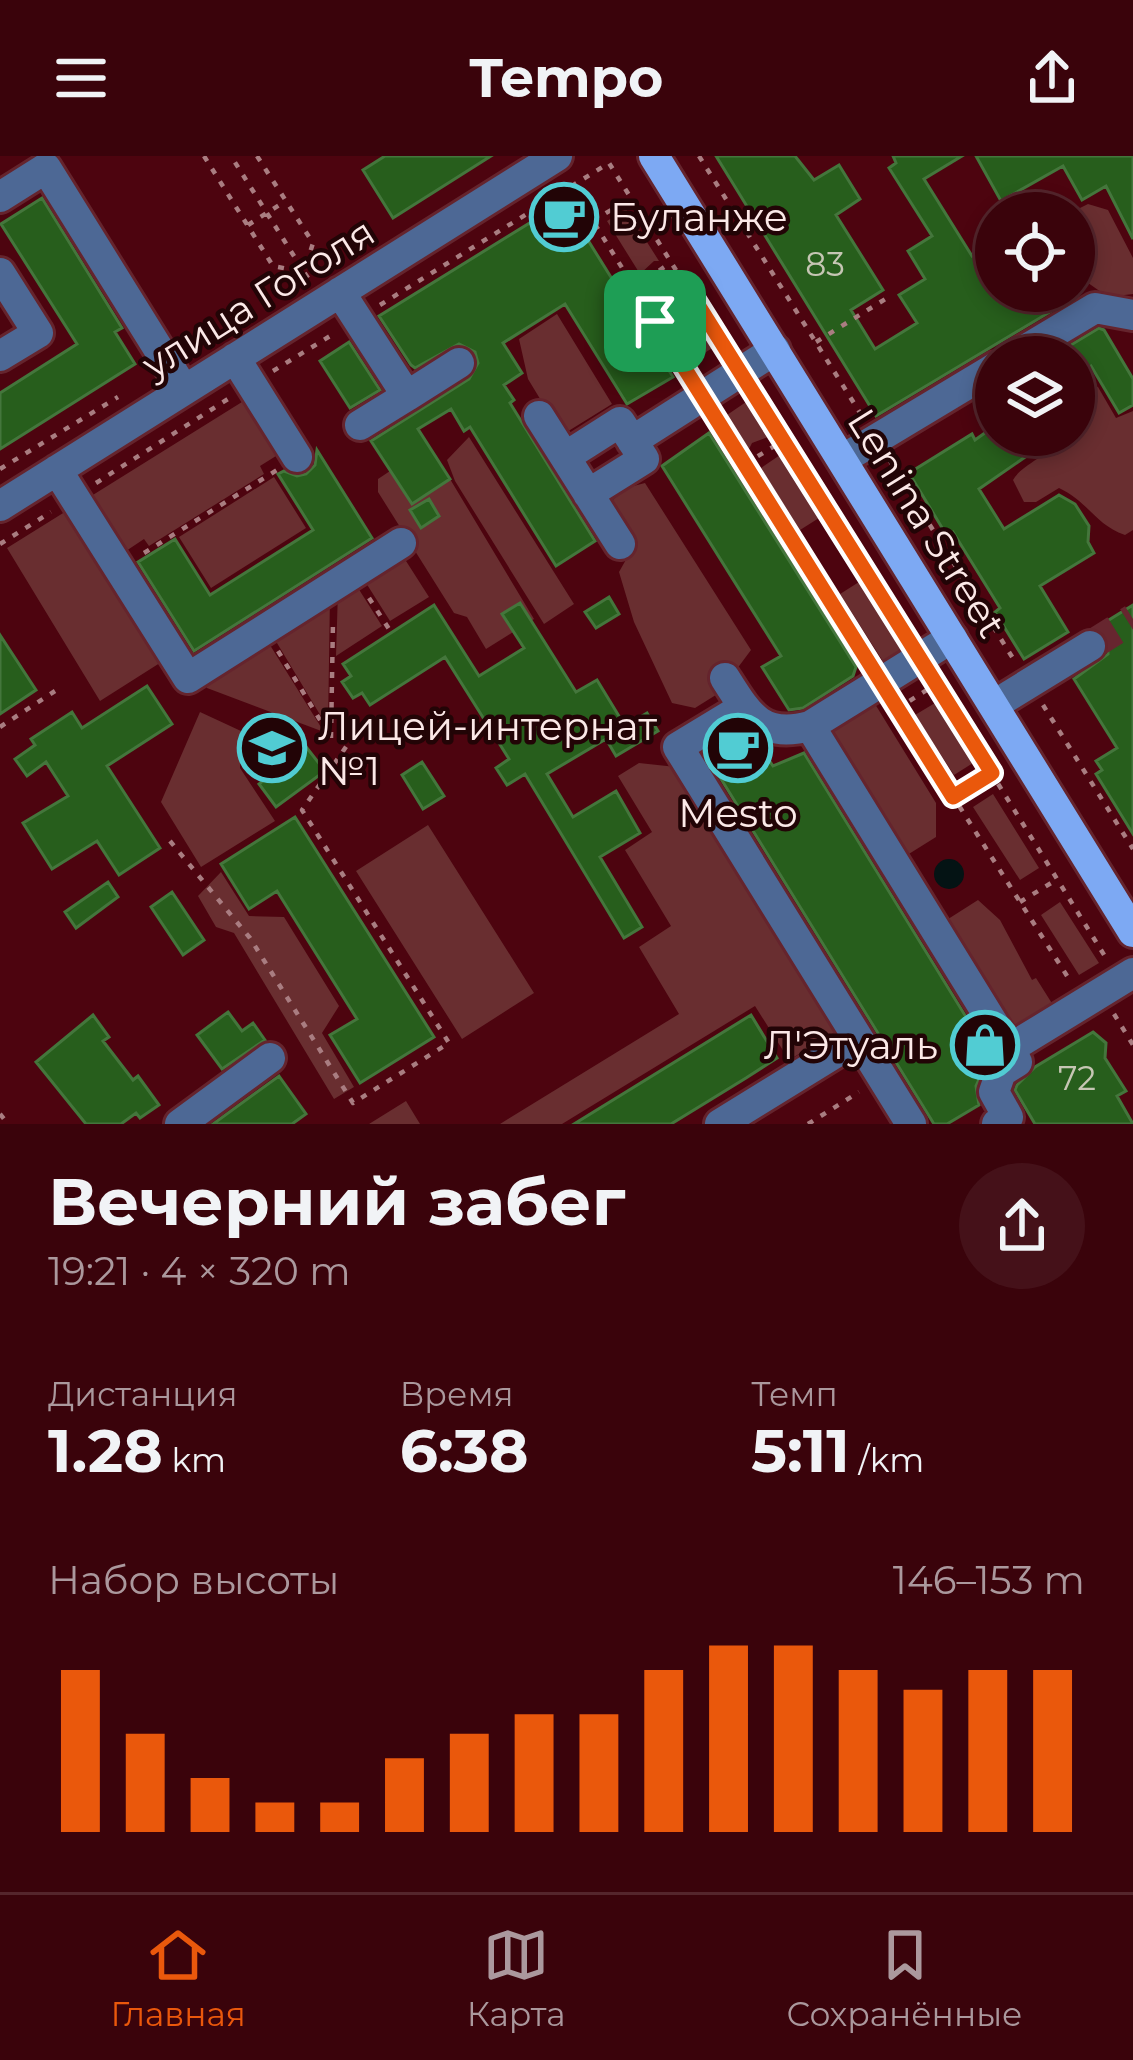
<!DOCTYPE html>
<html lang="ru">
<meta charset="utf-8">
<style>
body{margin:0;font-family:Montserrat,sans-serif;background:#451119;color:#f1f3f6;height:100vh;display:flex;flex-direction:column;font-size:45px;white-space:nowrap}
*{box-sizing:border-box;margin:0}
p{font-size:39px;color:#ab989d}
.icon{flex:none;width:66px;height:66px;fill:none;stroke:currentColor;stroke-width:2;stroke-linecap:round;stroke-linejoin:round}
.map{position:relative;height:968px;overflow:hidden}
.sheet{display:flex;flex-direction:column;background:#3a030b;flex:1}
.sheet>*{flex:none}
.buttons{position:absolute;left:975px;top:36px;display:grid;gap:24px}
.buttons a{display:grid;place-items:center;width:120px;height:120px;border-radius:50%;background:#3a030b;box-shadow:0 6px 18px #0003,0 0 0 3px #54252c;font-size:60px}
.pin{position:absolute;display:grid;place-items:center;width:102px;height:102px;color:#fff;margin:-51px;border-radius:24px;box-shadow:0 6px 18px #0006}
.round{display:grid;place-items:center;flex:none;width:126px;height:126px;border-radius:63px;background:#451119}
.summary{display:flex;align-items:center;justify-content:space-between;height:204px;padding:0 48px}
h1{font-size:66px;font-weight:700;line-height:90px}
.figures{display:grid;grid-template-columns:repeat(3,1fr);gap:18px;height:204px;padding:12px 48px}
.figures div{display:grid;align-content:center}
.figures b{font-size:60px;font-weight:700}
.figures small{font-size:33px;font-weight:400}
.figures p{font-size:33px}
.chart{height:336px;padding:24px 48px}
.chart p{display:flex;justify-content:space-between}
.chart svg{width:100%;height:216px;margin-top:12px;stroke:#ea580c;stroke-width:6}
header{display:flex;justify-content:space-between;align-items:center;height:156px;padding:0 48px;background:#3a030b;font-size:54px;font-weight:700}
.menu{display:flex;justify-content:space-around;align-items:center;height:168px;border-top:3px solid #54252c;background:#3a030b;font-size:33px;color:#ab989d}
.menu a{display:grid;justify-items:center;gap:6px}
.menu .current{color:#ea580c}
.map>svg:first-child{display:block}
.green{fill:#692e30}
.water{fill:#041314}
.building{fill:#275e1c;stroke:#44763c;stroke-width:3}
.lines{fill:none;stroke-linecap:round;stroke-linejoin:round}
.minor-tunnel{stroke:#67262f;stroke-width:30;stroke-dasharray:30 15;stroke-linecap:butt}
.minor-casing{stroke:#65242d;stroke-width:36}
.major-casing{stroke:#65242d;stroke-width:36}
.path{stroke:#a97d81;stroke-width:4.5;stroke-dasharray:6 9;stroke-linecap:butt}
.minor{stroke:#4d6895;stroke-width:30}
.major{stroke:#7da9f3;stroke-width:30}
.route-casing{stroke:#fff;stroke-width:24}
.route{stroke:#ea580c;stroke-width:15}
.labels{text-anchor:middle;dominant-baseline:central;stroke-width:9;stroke-linejoin:round;paint-order:stroke}
.number-label{font-size:33px;fill:#c6c6b4}
.poi-label{font-size:39px;fill:#fbe8e7;stroke:#220406;text-anchor:start}
.street-label{font-size:39px;fill:#fbe8e7;stroke:#220406}
</style>
<header><svg class="icon" aria-label="menu" viewBox="0 0 24 24"><path d="M4 6h16M4 12h16M4 18h16"/></svg>Tempo<svg class="icon" aria-label="share" viewBox="0 0 24 24"><path d="M12 15V3M7 8l5-5 5 5M5 13v7h14v-7"/></svg></header>
<div class="map">
<svg width="1133" height="968" viewBox="0 0 1133 968">
<rect width="100%" height="100%" fill="#4d040f"/>
<path class="green" d="M1088,48l20,6 25,48v36l-25,3 -34,-24v-60h-4z
M626,53l33,52h-5l-14,13 -33,-53z
M689,152l25,39 -19,12 -25,-40z
M557,158l55,90 -50,31 -34,-56 -9,-40z
M1087,227l11,4 18,31 17,-7v119l-8,5c-31,-11 -36,-33 -66,-47l-23,14h-12l-11,-22c10,-17 33,-21 40,-38l-4,-7h25v-45z
M250,241l34,54 -24,15 4,8 -115,72 -5,-7 -21,14 -35,-55z
M746,246l22,35 -16,6 -3,6 -22,-34z
M469,281l105,167 -30,20 -89,-143 -8,-21z
M780,299l39,63 -19,12 -39,-62z
M390,315l8,10 31,11 21,-13 84,140 -48,30 -19,-32 -13,-4 -76,-121v-13z
M274,321l32,51 -95,60 -32,-51z
M645,327l106,167 -32,43 -24,15 -23,-5 -38,-81 -15,-50 13,-23 -25,-42 15,-18z
M68,354l95,151 -63,40 -93,-153z
M399,394l30,47 -39,24 -29,-46z
M353,424l29,46 -46,30 2,-66z
M859,426l44,69 -19,12 -44,-69z
M330,439l-2,133 -57,-95z
M265,481l59,95 -117,-44 -6,-10z
M935,547l38,60 -19,12 -39,-60z
M875,548l61,99v34l-32,20 -77,-123z
M200,556l41,19 -1,37 35,53 -74,46 -40,-65z
M639,607l37,4 161,264 -48,29 -34,-54 -193,118h-62l179,-110 -40,-67 32,-21 -46,-76 27,-18 -34,-56z
M993,638l46,74 -19,12 -47,-73z
M428,669l106,168 -72,46 -106,-168z
M221,716l28,44 35,1 55,89 -17,27 32,54 -20,12 -100,-166 -18,-6 -18,-31z
M978,744l22,20 32,60 4,-2 17,27 -40,25 -68,-109z
M1060,746l39,61 -20,12 -38,-60z
M406,945l14,23h-51z"/>
<path class="water" d="M934 718a15 15 0 1 1 30 0a15 15 0 1 1-30 0Z"/>
<path class="building" d="M385,0h106l-98,62 -30,-48z
M716,0h79l19,24 25,-15 21,34 -24,16 47,75 -32,20 24,39 42,-26 -18,-28 26,-16 -17,-28 24,-15 -43,-68 7,-5 -3,-7h69l-38,23 48,77 24,-14v49h75l4,6 -199,119z
M976,0h157v83l-27,-53 -24,14 -19,-34 -62,35z
M565,39l19,32 -3,2 92,148 -46,27 -62,-100 -62,39 19,30 -18,12 10,15 -4,3 85,138 -39,25 -86,-139 -6,4 -13,-22 -33,20 32,50 -38,25 -41,-63 98,-62 9,-16 -3,-11 -16,-8 -44,24 -4,-3 -32,-49 157,-97 -3,-4z
M42,42l80,130 -7,4 20,32 -135,85v-56l77,-49 -76,-120z
M1099,172l5,2 29,49v26l-14,8 -28,-47 -17,10v-19h-23z
M349,186l31,48 -30,18 -30,-47z
M996,269v10h61l-78,54 25,40 55,-34 16,9 14,22 -1,16 6,11 -54,33 28,46 -44,27 -29,-47 5,-4 -47,-76 -6,4 -38,-63 63,-39 3,6z
M709,277l147,234 -3,9 -50,32 -14,2 -27,-43 19,-11 -119,-190z
M317,294l55,88 -178,113 -56,-89 37,-23 35,56 103,-65 -35,-56 6,-3 13,5 9,-2 9,-9z
M429,343l10,17 -18,12 -11,-18z
M609,441l10,17 -23,14 -11,-16z
M520,447l56,89 21,-12 28,46 22,-13 11,18 -42,25 -10,-17 -59,35 26,43 43,-26 24,42 -40,24 42,70 -18,11 -99,-164 -18,11 -11,-17 13,-9 -64,-102 -75,48 -8,-12 -9,5 -11,-16 9,-6 -8,-12 91,-59 45,71 45,-28 -22,-34z
M1133,449v229l-37,-60 6,-4 -6,-9 21,-13 -43,-69 34,-25 -1,-17 -11,-9z
M0,479l36,55 -36,24z
M147,530l25,38 -65,42 53,82 -41,27 -22,-34 -45,28 -29,-46 45,-27 -22,-34 -19,14 -12,-17 20,-14 -4,-6 41,-27 10,16z
M272,569l23,31 12,-8 18,23 -49,36 -17,-23 10,-8 -24,-31z
M741,576l16,11 16,23 31,-13 186,303 -14,30 3,19 -32,19h-13l-229,-371z
M422,606l22,34 -21,13 -21,-34z
M295,661l139,220 -74,46 -30,-48 27,-16 -80,-128 -28,18 -28,-45z
M108,726l10,15 -42,31 -11,-16z
M172,736l32,48 -21,15 -32,-48z
M228,856l14,19 11,-8 12,17 -43,29 -25,-34z
M93,859l16,22 -6,4 30,39 5,-4 21,29 -19,13 -4,-5 -15,11h-35l-50,-62z
M751,859l26,43 -31,20 -75,46h-97z
M1093,876l13,11 -1,15 21,33 -9,5 16,28h-98l-20,-34 2,-5 18,-18z
M279,920l27,38 -14,10h-79z"/>
<g class="lines">
<path class="minor-tunnel" d="M1090,490l43,-27"/>
<g class="minor-casing">
<path id="minor" d="M0,41l46,-29 138,222
M0,117l38,60 -38,23
M340,136l67,104 -47,29
M1013,201l82,-49 38,7
M235,202l62,99
M407,240l52,-33
M539,260l81,128
M632,285l143,-91
M565,301l55,-35 24,37 -56,35
M843,303l153,-92
M57,314l131,208 213,-135
M0,350l557,-350
M725,522c24,38 37,61 85,48l142,-88
M994,549l96,-59
M744,551l-66,40 233,377
M810,570l199,323 124,-76
M180,968l90,-66
M720,968l138,-85
M997,968l11,-7 -14,-25 7,-20 16,-10 -8,-13"/>
</g>
<g class="major-casing">
<path id="major" d="M654,0l479,776"/>
</g>
<path class="path" d="M204,0l69,110 31,6 -73,-116
M257,0l56,87 -9,29 6,9
M699,0l163,260
M571,30l118,189
M593,65l36,-22
M248,69l36,-23
M634,131l35,-23
M380,149l229,-142 115,184
M655,165l36,-22
M816,186l71,-44
M273,215l62,-38
M753,237l153,244
M717,264l150,240
M890,305l124,199
M745,308l36,-22
M0,313l118,-72
M96,327l132,-84
M0,388l51,-32
M144,397l133,-83
M369,442l20,31
M278,495l53,87
M935,526l171,276
M895,549l174,274
M1043,549l90,144
M897,553l50,-32
M0,571l55,-36
M331,582l2,-117
M953,641l36,-22
M170,685l80,97 103,165 96,-60 -147,-233 46,-66
M1020,746l36,-22
M1114,858l19,31
M0,958l8,10
M808,968l51,-32"/>
<use href="#minor" class="minor"/>
<use href="#major" class="major"/>
</g>
<g class="lines">
<g class="route-casing">
<path id="route" d="M693,141l299,476 -39,24 -298,-476z"/>
</g>
<use href="#route" class="route"/>
</g>
<defs>
<g id="cafe-ring" transform="scale(3.45)"><circle r="9.5" fill="#220406" stroke="#51ccd3" stroke-width="1.5"/><path d="M-5.5-4.5H6V0H3Q3 3.5 0 3.5H-2.5Q-5.5 3.5-5.5 0ZM3-3.2v2h1.7v-2ZM-6 4.5H4V6H-6Z" fill="#51ccd3"/></g>
<g id="school-ring" transform="scale(3.45)"><circle r="9.5" fill="#220406" stroke="#51ccd3" stroke-width="1.5"/><path d="M0-5L7-2L0 1L-7-2ZM-4 1L0 2.5L4 1V4Q0 6-4 4Z" fill="#51ccd3"/></g>
<g id="shop-ring" transform="scale(3.45)"><circle r="9.5" fill="#220406" stroke="#51ccd3" stroke-width="1.5"/><path d="M-5-2.5h2.3a2.7 3.5 0 0 1 5.4 0H5L5.5 6h-11ZM-1.5-2.5h3a1.5 2.3 0 0 0-3 0Z" fill="#51ccd3"/></g>
</defs>
<g fill-rule="evenodd">
<use href="#cafe-ring" x="564" y="61"/>
<use href="#school-ring" x="272" y="592"/>
<use href="#cafe-ring" x="738" y="592"/>
<use href="#shop-ring" x="985" y="889"/>
</g>
<g class="labels">
<g class="number-label">
<text x="825" y="108">83</text>
<text x="1077" y="922">72</text>
</g>
<g class="poi-label">
<text x="610" y="61">Буланже</text>
<text x="318" y="570">Лицей-интернат<tspan x="318" dy="45">№1</tspan></text>
<text x="738" y="657" text-anchor="middle">Mesto</text>
<text x="938" y="889" text-anchor="end">Л'Этуаль</text>
</g>
<g class="street-label">
<text transform="translate(258 142) rotate(-32)">улица Гоголя</text>
<text transform="translate(927 367) rotate(58)">Lenina Street</text>
</g>
</g>
</svg>
<div class="buttons">
<a><svg class="icon" aria-label="locate" viewBox="0 0 24 24"><circle cx="12" cy="12" r="6"/><path d="M12 2v4M12 18v4M2 12h4M18 12h4"/></svg></a>
<a><svg class="icon" aria-label="layers" viewBox="0 0 24 24"><path d="M12 4l9 5-9 5-9-5zM3 14l9 5 9-5"/></svg></a>
</div>
<div class="pin" style="left:655px;top:165px;background:#1e9e55"><svg class="icon" aria-label="arrive" viewBox="0 0 24 24"><path d="M6 21V4h12l-3 4 3 4H6"/></svg></div>
</div>
<section class="sheet">
<div class="summary"><div><h1>Вечерний забег</h1><p>19:21 · 4 × 320 m</p></div><a class="round"><svg class="icon" aria-label="share" viewBox="0 0 24 24"><path d="M12 15V3M7 8l5-5 5 5M5 13v7h14v-7"/></svg></a></div>
<div class="figures">
<div><p>Дистанция</p><b>1.28<small> km</small></b></div>
<div><p>Время</p><b>6:38</b></div>
<div><p>Темп</p><b>5:11<small> /km</small></b></div>
</div>
<div class="chart"><p><span>Набор высоты</span>146–153 m</p>
<svg viewBox="0 0 160 44" preserveAspectRatio="none"><path d="M5 44V11M15 44V24M25 44V33M35 44V38M45 44V38M55 44V29M65 44V24M75 44V20M85 44V20M95 44V11M105 44V6M115 44V6M125 44V11M135 44V15M145 44V11M155 44V11"/></svg>
</div>
</section>
<nav class="menu">
<a class="current"><svg class="icon" aria-label="home" viewBox="0 0 24 24"><path d="M3 11l9-7 9 7M6 9v11h12V9"/></svg>Главная</a>
<a><svg class="icon" aria-label="map" viewBox="0 0 24 24"><path d="M3 6l6-2 6 2 6-2v14l-6 2-6-2-6 2zM9 4v14M15 6v14"/></svg>Карта</a>
<a><svg class="icon" aria-label="saved" viewBox="0 0 24 24"><path d="M7 4h10v16l-5-4-5 4z"/></svg>Сохранённые</a>
</nav>
